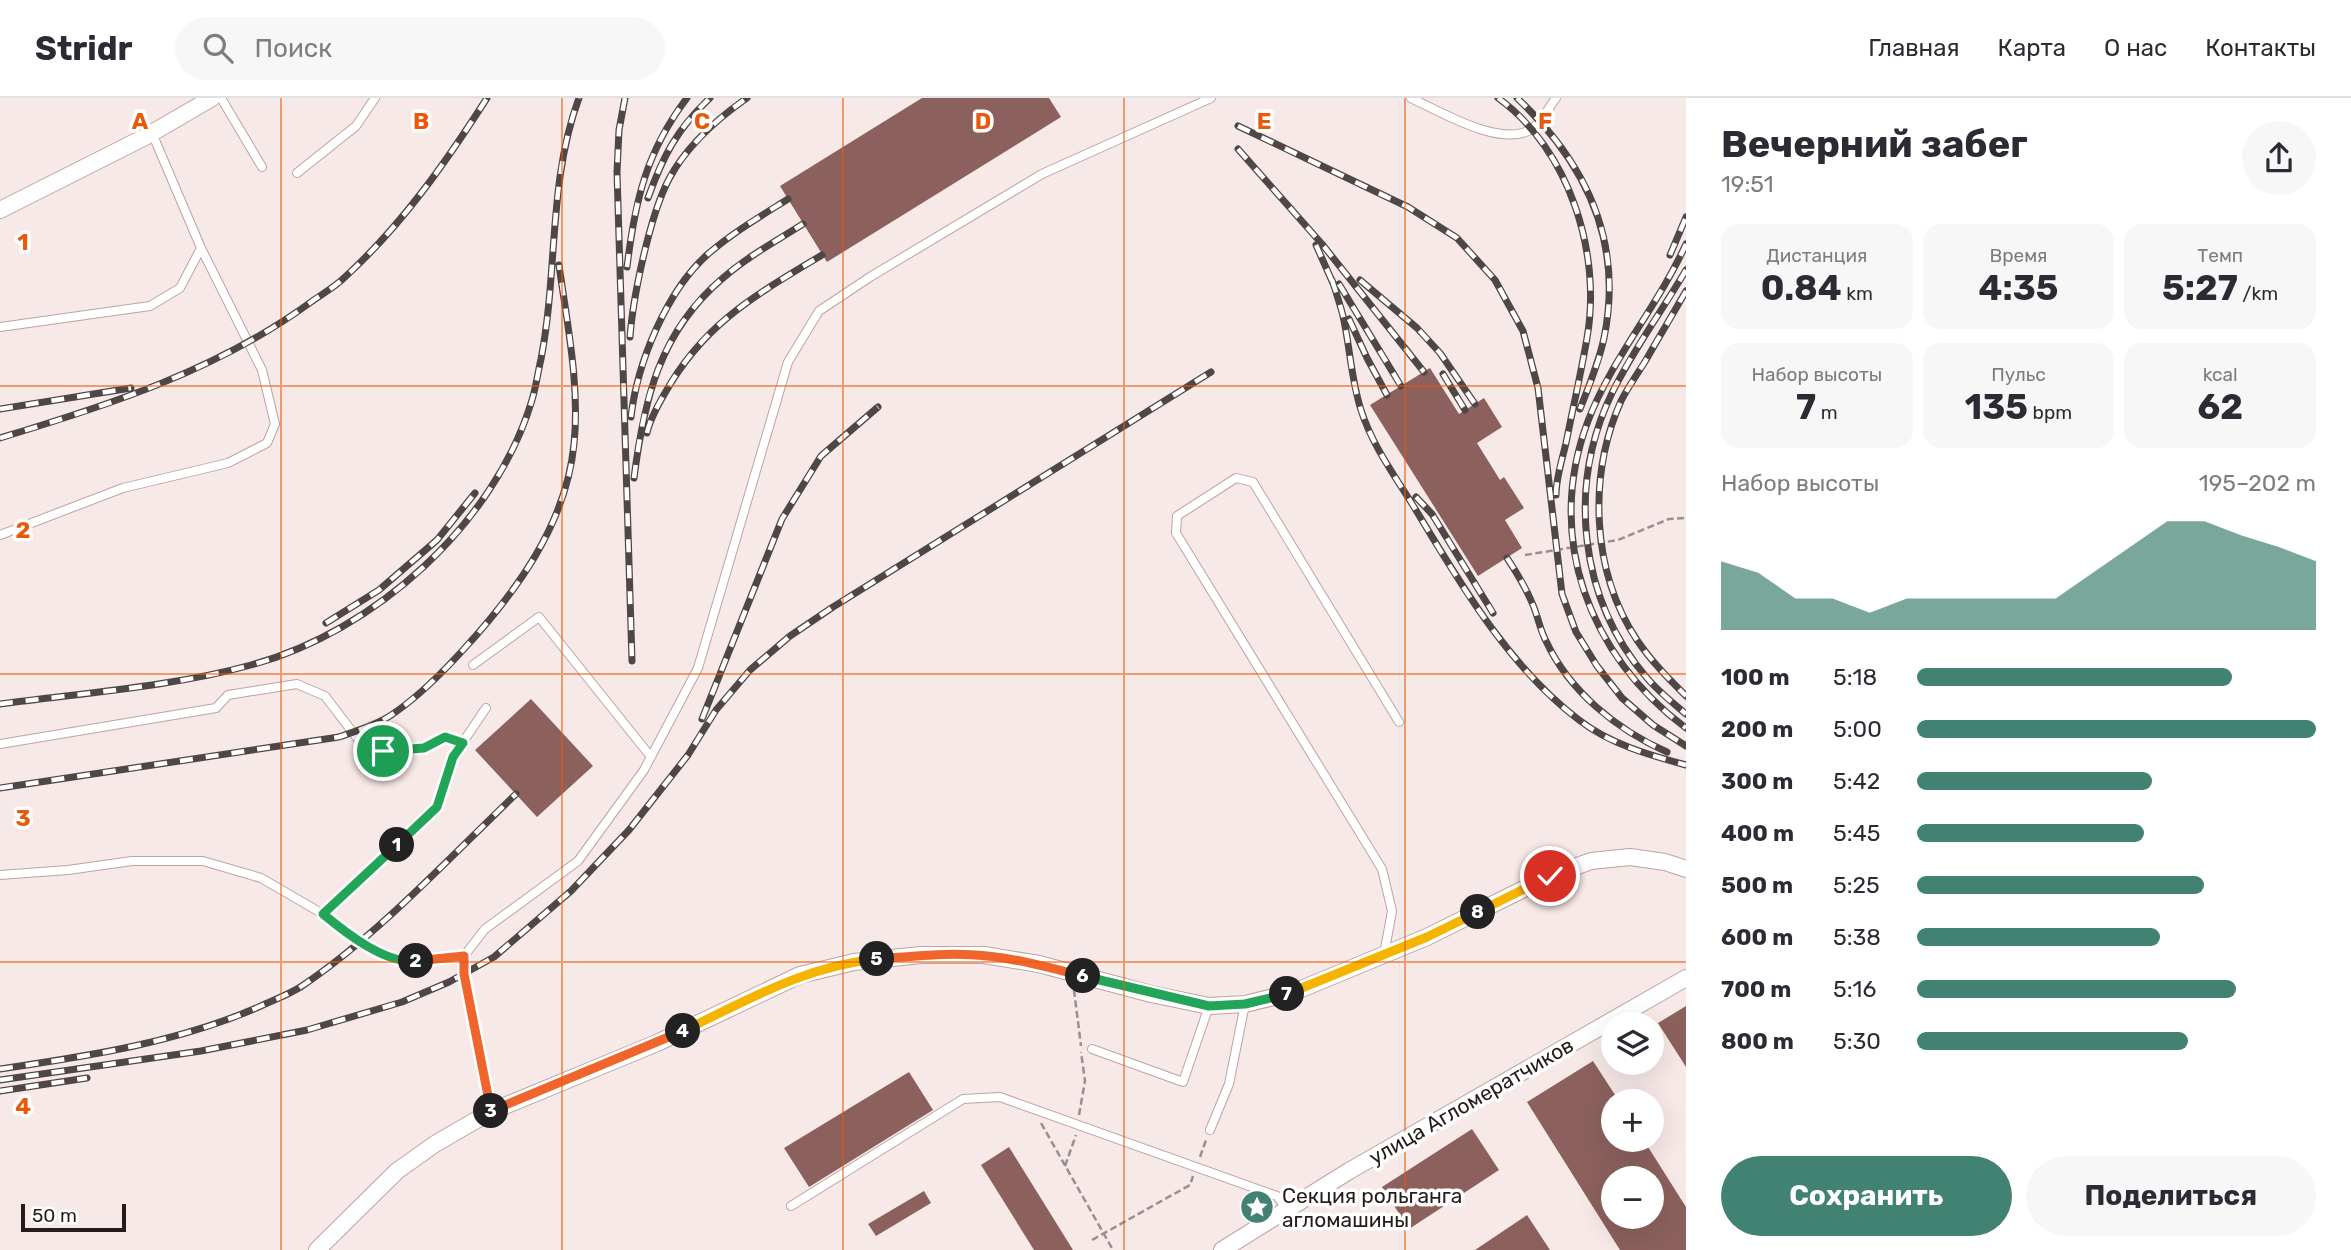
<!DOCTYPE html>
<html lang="ru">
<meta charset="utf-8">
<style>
body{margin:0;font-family:Rubik,sans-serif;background:#f7f7f7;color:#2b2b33;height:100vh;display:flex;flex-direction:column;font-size:26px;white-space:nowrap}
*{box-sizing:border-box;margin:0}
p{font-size:23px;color:#7c7c81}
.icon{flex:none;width:38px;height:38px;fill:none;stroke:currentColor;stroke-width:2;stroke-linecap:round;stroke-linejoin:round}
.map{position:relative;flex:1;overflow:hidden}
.sheet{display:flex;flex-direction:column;background:#fff;width:665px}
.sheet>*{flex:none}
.tools{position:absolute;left:1601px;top:914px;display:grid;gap:14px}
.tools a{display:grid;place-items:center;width:63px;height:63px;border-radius:50%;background:#fff;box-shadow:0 7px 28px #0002;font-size:35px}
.scale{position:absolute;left:21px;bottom:18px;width:105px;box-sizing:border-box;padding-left:7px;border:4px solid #251c1b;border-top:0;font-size:19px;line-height:24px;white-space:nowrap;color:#251c1b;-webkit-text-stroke:5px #fff;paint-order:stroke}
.pin{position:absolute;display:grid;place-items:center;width:60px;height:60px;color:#fff;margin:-30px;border:4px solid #fff;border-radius:50%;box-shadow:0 2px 7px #0007}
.km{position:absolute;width:35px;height:35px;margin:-18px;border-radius:50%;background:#222;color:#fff;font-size:19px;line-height:35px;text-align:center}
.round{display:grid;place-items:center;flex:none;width:74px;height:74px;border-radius:37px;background:#f7f7f7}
.headline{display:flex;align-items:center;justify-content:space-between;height:119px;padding:0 35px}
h1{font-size:38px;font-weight:700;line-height:52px}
.figures{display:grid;grid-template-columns:repeat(3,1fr);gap:10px;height:119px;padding:7px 35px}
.figures div{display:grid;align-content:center;border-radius:18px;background:#f7f7f7;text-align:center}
.figures b{font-size:35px;font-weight:700}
.figures small{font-size:19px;font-weight:400}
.figures p{font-size:19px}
.chart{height:196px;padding:14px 35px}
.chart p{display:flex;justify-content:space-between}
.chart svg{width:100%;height:126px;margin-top:7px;fill:#418272;opacity:.7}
.button{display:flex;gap:14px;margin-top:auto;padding:14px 35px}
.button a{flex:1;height:80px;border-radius:42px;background:#418272;color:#fff;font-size:28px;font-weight:700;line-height:80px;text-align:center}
.button a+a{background:#f7f7f7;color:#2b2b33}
ul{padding:0 35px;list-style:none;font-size:23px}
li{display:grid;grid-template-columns:112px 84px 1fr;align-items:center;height:52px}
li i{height:18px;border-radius:9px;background:#418272}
header{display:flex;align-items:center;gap:42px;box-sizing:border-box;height:98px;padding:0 35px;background:#fff;border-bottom:2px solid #e1e1e2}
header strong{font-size:33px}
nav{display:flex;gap:38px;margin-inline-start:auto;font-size:24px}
.search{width:490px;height:63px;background:#f7f7f7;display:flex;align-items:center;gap:18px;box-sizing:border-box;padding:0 24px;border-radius:38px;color:#7c7c81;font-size:26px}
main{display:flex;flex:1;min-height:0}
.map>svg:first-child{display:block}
.built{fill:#f7e9e7;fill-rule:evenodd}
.building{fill:#8c615d;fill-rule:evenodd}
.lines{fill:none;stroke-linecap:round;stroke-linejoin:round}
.lane-casing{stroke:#bca4a1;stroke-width:10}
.street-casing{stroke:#bca4a1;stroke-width:18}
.path{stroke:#989090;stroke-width:2.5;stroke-dasharray:7 3.5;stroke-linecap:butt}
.lane{stroke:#fff;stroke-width:8}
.street{stroke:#fff;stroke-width:16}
.rail-casing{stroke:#4f4746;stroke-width:7}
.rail{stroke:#fff;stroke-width:4.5;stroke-dasharray:13;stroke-linecap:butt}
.split-1-casing{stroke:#fff;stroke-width:14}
.split-2-casing{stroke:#fff;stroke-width:14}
.split-3-casing{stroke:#fff;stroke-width:14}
.split-4-casing{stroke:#fff;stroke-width:14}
.split-5-casing{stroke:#fff;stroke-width:14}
.split-6-casing{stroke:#fff;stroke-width:14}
.split-7-casing{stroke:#fff;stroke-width:14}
.split-8-casing{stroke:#fff;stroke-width:14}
.split-9-casing{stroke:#fff;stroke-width:14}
.split-1{stroke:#22a559;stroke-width:9}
.split-2{stroke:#22a559;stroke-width:9}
.split-3{stroke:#f0652b;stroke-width:9}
.split-4{stroke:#f0652b;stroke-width:9}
.split-5{stroke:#f5b400;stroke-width:9}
.split-6{stroke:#f0652b;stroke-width:9}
.split-7{stroke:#22a559;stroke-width:9}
.split-8{stroke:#f5b400;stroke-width:9}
.split-9{stroke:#f5b400;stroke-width:9}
.grid{fill:none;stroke:#e8590c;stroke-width:2;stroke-opacity:0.55}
.labels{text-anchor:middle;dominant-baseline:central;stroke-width:7;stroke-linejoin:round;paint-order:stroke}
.street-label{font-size:21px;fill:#251c1b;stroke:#fff}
.poi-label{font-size:21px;fill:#251c1b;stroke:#fff;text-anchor:start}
.grid-label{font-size:23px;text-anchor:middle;font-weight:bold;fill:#e8590c;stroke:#fff;stroke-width:7;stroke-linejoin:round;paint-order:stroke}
</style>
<header>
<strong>Stridr</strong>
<div class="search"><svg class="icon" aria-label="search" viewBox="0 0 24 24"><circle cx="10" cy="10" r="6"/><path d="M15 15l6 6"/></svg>Поиск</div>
<nav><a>Главная</a><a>Карта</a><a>О нас</a><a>Контакты</a></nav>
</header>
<main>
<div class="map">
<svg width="1686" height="1152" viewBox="0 0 1686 1152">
<rect width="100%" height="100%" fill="#fff9f9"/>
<path class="built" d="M0,0h1686v1152h-1686zM1614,926h38v38h-38zM1614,1003h38v38h-38zM1614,1080h38v38h-38z"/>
<path class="building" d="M922,0h127l12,19 -234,145 -47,-76z
M1430,270l29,46 25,-16 18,29 -25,16 23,37 4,-3 20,31 -19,12 17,28 -44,28 -108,-171z
M531,601l62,67 -56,51 -62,-67z
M1686,908v61l-28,-44z
M1593,963l26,40h-5v38h29l43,68v43h-66l-93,-148zM1614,1080h38v38h-38z
M909,974l24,38 -124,77 -25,-39z
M1472,1031l27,41 -90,59 -27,-42z
M1009,1049l64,103h-39l-53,-85z
M924,1093l7,12 -55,33 -8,-12z
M1527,1117l23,35h-75z"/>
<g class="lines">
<g class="lane-casing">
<path id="lane" d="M221,0l41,69
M1411,0c28,13 93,52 122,30 9,-7 16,-21 23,-30
M297,75l59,-47 19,-28
M0,229l150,-21 30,-18 21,-40
M0,437l123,-47 105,-25 39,-20 8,-19 -13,-54 -61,-122 -49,-115
M473,567l66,-48 112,140
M0,646l216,-36 12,-13 69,-11 28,12 35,46 23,9 41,-3 21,-11 18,6
M0,777l68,-5 64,-9h71l58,17 62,36 31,25 49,24 61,-7
M323,816l114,-107 16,-50 33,-49
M1384,857l8,-44 -10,-42 -206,-336 1,-17 59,-38 17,4 146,240
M1092,951l91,33 26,-76
M490,1014l-26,-138v-18l21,-27 93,-68 66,-91 54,-102 90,-306 31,-51 51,-34 172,-103 169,-76
M1210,1032l19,-46 16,-80
M791,1108l172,-107 37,-2 277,99 10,14"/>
</g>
<g class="street-casing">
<path id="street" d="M0,112l145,-73 67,-39
M317,1152l80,-79 38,-27 55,-32 167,-69 143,-68 54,-13 67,-7h63l55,9 112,30 58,12 36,-2 49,-12 133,-55 123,-61 41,-15 39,-4 35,5 21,7
M1222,1152l127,-79 337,-193"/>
</g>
<path class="path" d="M1525,457l93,-15 51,-21 17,-1
M1074,892l7,56
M1079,1017l6,-34 -4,-29
M1041,1025l72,127
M1200,1059l6,-17
M1065,1068l11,-31
M1092,1142l98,-55 3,-9"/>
<use href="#lane" class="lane"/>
<use href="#street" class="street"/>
<g class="rail-casing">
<path id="rail" d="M625,0l-6,32 -2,42 15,489
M1498,0c71,51 104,155 89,240 -6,35 -14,70 -21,105 -4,17 -10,35 -10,52
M1517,0c69,65 107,143 87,240 -5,24 -15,48 -24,71
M1238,28l170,81 49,31 38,42 28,51 15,57 24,206 14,38 21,34 25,32 31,27 33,21
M1238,51l84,95 102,128
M648,100c15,-42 29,-69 62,-100
M1686,146c-28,62 -74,114 -98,177 -44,116 1,235 98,307
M1316,147l20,45
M1670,157l16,-38
M627,169c8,-66 19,-115 60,-169
M1686,172c-24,41 -53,80 -74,123 -45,93 -33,206 35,285 11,13 26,25 39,36
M1332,182c4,12 8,24 11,36 7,31 8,63 18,94 11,35 34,66 53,97 46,76 93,158 165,213 31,24 70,35 107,45
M1360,182l57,48 23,25 35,51
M1339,186l62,102
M1686,193c-13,23 -27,46 -40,69 -8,13 -18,27 -25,41 -33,74 -30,170 16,239 14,21 31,38 49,56
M1349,221l18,39 20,37
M630,239c3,-41 20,-122 39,-158 17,-32 48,-60 78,-81
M1443,276l22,36
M0,311l131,-21
M631,319c6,-54 36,-127 77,-163 24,-21 53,-38 80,-55
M647,335c3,-14 11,-28 18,-40 39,-70 91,-98 157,-138
M0,340c109,-33 218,-68 311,-136 11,-8 24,-15 34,-25 57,-52 101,-115 142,-179
M634,380c10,-78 25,-146 89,-200 24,-21 53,-37 80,-54
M1416,399l16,17 61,99
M1507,460c10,15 19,30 26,47 5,12 7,25 13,36 23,50 71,89 121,111
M326,525l53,-33 58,-50 38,-47
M0,606c82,-11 171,-17 251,-39 123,-33 244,-141 281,-265 4,-13 6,-28 9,-41 17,-87 7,-178 38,-261
M702,621l80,-200 39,-63 57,-49
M0,690l339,-51c20,-7 41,-13 58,-26 24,-17 46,-39 66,-61 53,-58 103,-125 111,-206 6,-59 -7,-121 -15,-179
M0,971c89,-13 181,-27 263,-64 13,-6 27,-11 39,-19 76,-51 147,-128 214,-192
M0,982l201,-29 106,-21 95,-28 47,-20 45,-25 77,-66 58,-61 59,-75 28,-45 34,-40 40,-34 43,-29 378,-235
M0,993l87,-13"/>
</g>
<use href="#rail" class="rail"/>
</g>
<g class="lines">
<g class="split-1-casing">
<path id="split-1" d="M383,653l41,-3 21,-11 18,6 -10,14 -16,50 -40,38"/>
</g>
<g class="split-2-casing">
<path id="split-2" d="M397,747l-74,69c23,19 62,50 93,47"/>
</g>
<g class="split-3-casing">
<path id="split-3" d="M416,863l48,-5v18l27,137"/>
</g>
<g class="split-4-casing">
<path id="split-4" d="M491,1013l192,-80"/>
</g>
<g class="split-5-casing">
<path id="split-5" d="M683,933c65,-31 122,-65 194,-72"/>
</g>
<g class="split-6-casing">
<path id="split-6" d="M877,861c36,-3 74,-7 110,-3 32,3 64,12 96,20"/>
</g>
<g class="split-7-casing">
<path id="split-7" d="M1083,878l126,30 36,-2 42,-10"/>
</g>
<g class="split-8-casing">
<path id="split-8" d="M1287,896l140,-57 51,-25"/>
</g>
<g class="split-9-casing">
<path id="split-9" d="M1478,814l72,-36"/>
</g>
<use href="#split-1" class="split-1"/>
<use href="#split-2" class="split-2"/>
<use href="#split-3" class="split-3"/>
<use href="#split-4" class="split-4"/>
<use href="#split-5" class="split-5"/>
<use href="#split-6" class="split-6"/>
<use href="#split-7" class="split-7"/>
<use href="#split-8" class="split-8"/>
<use href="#split-9" class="split-9"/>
</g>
<path class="grid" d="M281,0v1152M562,0v1152M843,0v1152M1124,0v1152M1405,0v1152M0,288h1686M0,576h1686M0,864h1686"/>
<defs>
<g id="sight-disc" transform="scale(1.75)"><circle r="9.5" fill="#418272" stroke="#fff"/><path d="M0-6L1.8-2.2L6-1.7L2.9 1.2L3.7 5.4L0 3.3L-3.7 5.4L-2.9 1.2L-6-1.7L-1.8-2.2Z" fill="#fff"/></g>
</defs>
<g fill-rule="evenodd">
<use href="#sight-disc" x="1257" y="1109"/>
</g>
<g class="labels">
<g class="street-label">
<text transform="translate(1471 1003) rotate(-30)">улица Агломератчиков</text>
</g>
<g class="poi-label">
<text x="1282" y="1097">Секция рольганга<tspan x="1282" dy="24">агломашины</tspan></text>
</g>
</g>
<g class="grid-label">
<text x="140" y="31">A</text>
<text x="421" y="31">B</text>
<text x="702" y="31">C</text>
<text x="983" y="31">D</text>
<text x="1264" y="31">E</text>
<text x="1545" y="31">F</text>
<text x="23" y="152">1</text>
<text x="23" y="440">2</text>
<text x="23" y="728">3</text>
<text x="23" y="1016">4</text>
</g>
</svg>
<div class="tools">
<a><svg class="icon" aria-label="layers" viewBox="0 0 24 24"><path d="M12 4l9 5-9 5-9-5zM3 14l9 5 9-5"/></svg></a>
<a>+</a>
<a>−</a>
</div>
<div class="scale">50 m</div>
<div class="pin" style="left:383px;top:653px;background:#1e9e55"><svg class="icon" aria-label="arrive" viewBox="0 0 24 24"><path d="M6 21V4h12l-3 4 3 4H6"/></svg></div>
<div class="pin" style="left:1550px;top:778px;background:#d93025"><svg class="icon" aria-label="check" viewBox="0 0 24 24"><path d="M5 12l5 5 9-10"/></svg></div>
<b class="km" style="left:397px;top:747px">1</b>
<b class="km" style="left:416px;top:863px">2</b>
<b class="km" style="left:491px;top:1013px">3</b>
<b class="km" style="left:683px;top:933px">4</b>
<b class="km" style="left:877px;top:861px">5</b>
<b class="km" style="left:1083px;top:878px">6</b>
<b class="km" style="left:1287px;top:896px">7</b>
<b class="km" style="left:1478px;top:814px">8</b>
</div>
<section class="sheet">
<div class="headline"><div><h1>Вечерний забег</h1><p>19:51</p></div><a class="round"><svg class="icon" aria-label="share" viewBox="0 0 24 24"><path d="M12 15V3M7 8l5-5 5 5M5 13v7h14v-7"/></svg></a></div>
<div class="figures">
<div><p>Дистанция</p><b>0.84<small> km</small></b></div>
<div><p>Время</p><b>4:35</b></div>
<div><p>Темп</p><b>5:27<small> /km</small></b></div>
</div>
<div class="figures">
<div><p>Набор высоты</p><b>7<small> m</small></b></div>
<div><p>Пульс</p><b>135<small> bpm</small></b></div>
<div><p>kcal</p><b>62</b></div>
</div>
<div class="chart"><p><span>Набор высоты</span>195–202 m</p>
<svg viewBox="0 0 160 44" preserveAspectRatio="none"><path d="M0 44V20L10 24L20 33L30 33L40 38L50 33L60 33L70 33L80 33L90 33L100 24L110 15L120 6L130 6L140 11L150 15L160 20V44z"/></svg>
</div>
<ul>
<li><b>100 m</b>5:18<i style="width:79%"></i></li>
<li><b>200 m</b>5:00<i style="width:100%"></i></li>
<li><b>300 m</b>5:42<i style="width:59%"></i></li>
<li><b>400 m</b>5:45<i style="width:57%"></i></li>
<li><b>500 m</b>5:25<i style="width:72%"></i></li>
<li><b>600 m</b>5:38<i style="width:61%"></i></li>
<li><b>700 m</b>5:16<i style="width:80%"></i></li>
<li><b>800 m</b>5:30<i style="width:68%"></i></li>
</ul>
<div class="button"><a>Сохранить</a><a>Поделиться</a></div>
</section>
</main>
